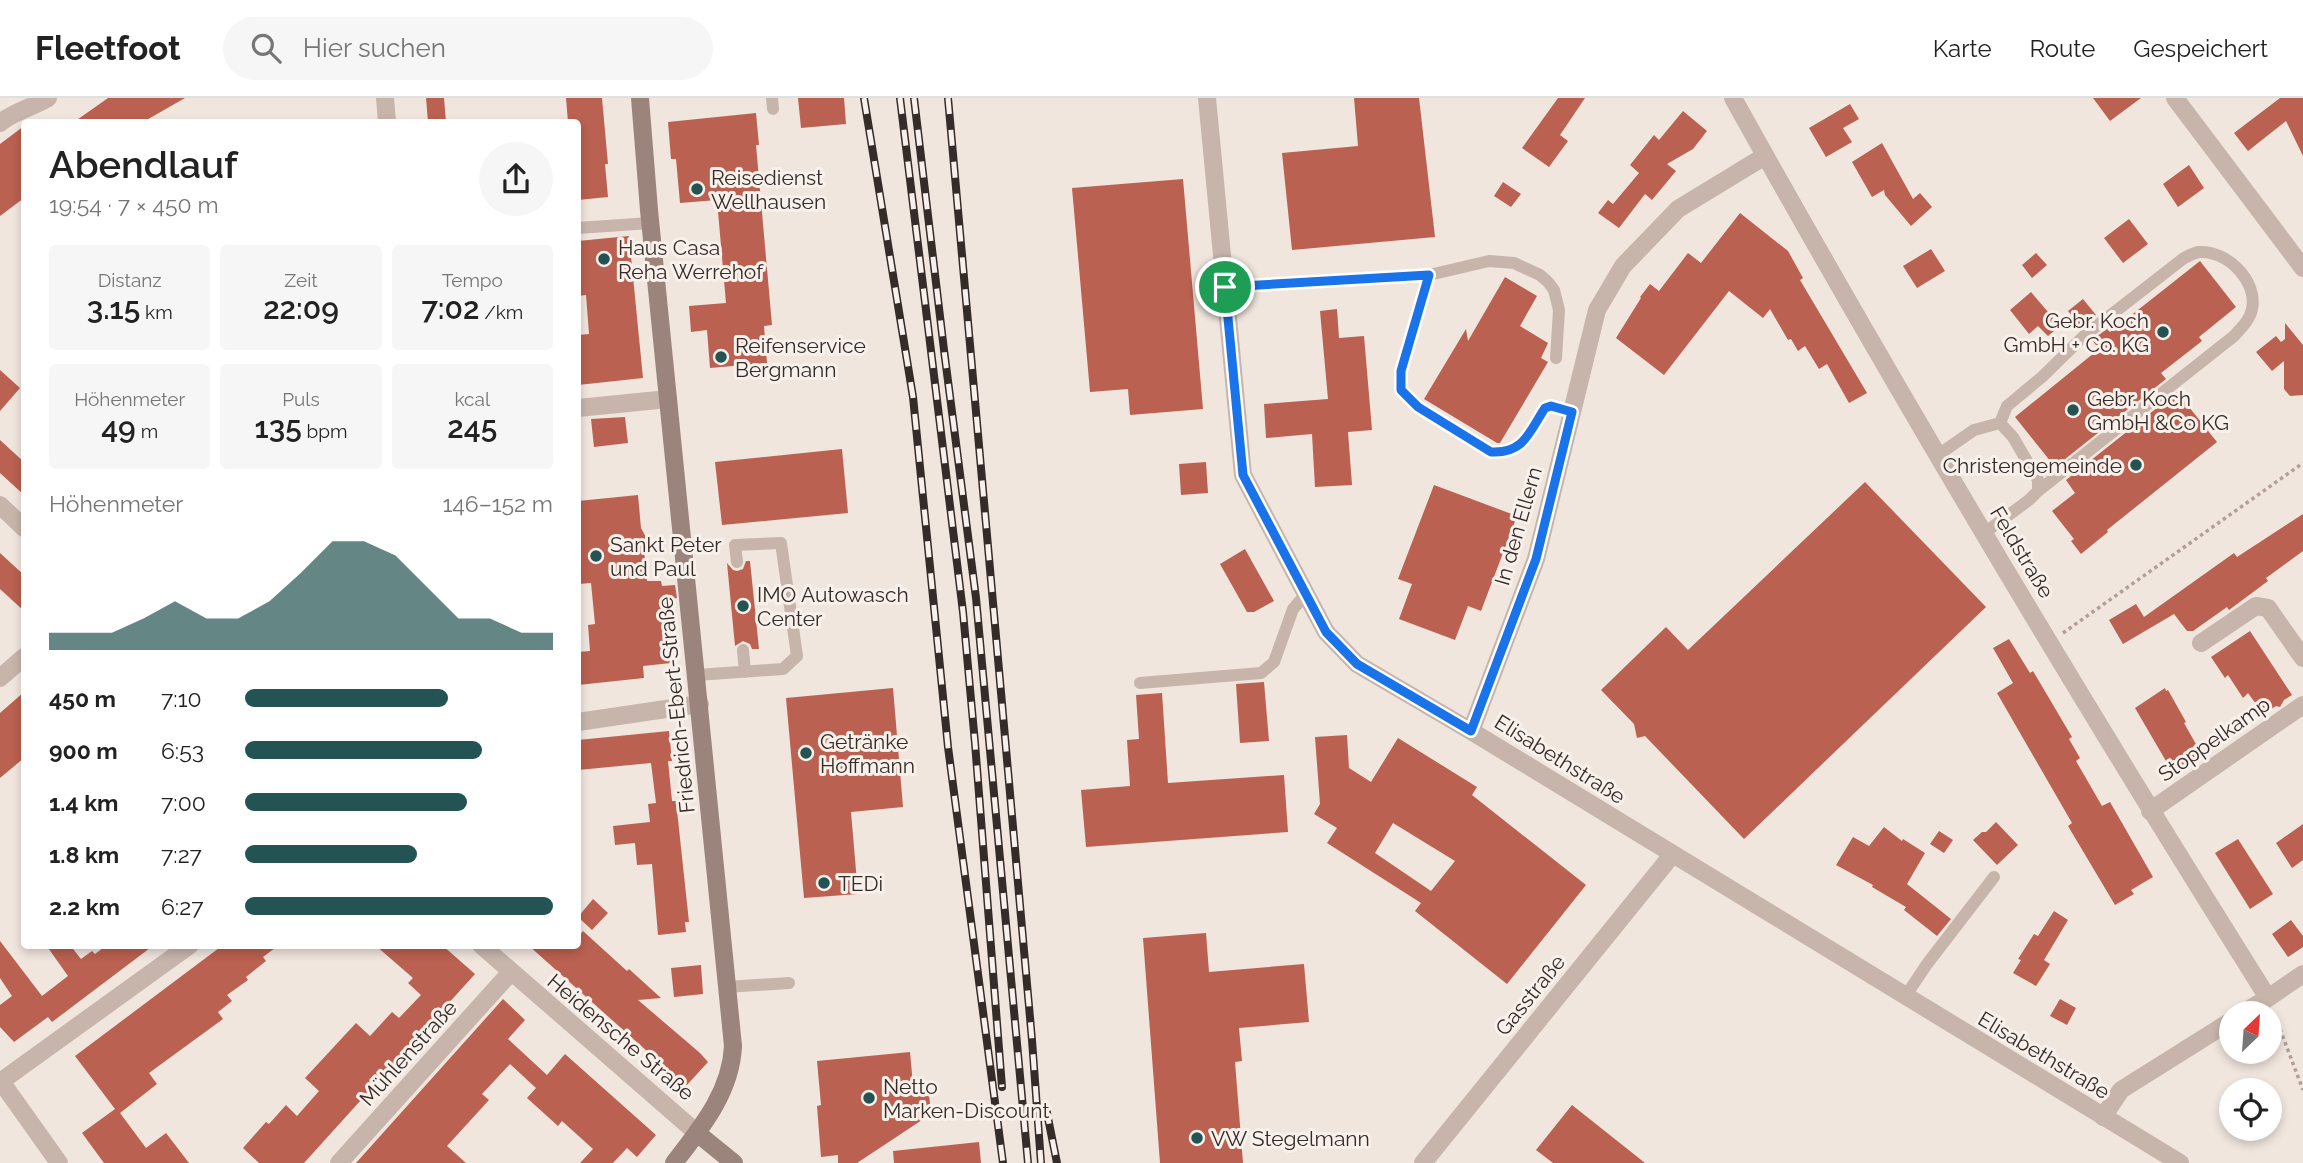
<!DOCTYPE html>
<html lang="de">
<meta charset="utf-8">
<style>
body{margin:0;font-family:Raleway,sans-serif;background:#f6f6f6;color:#222;height:100vh;display:flex;flex-direction:column;font-size:26px;white-space:nowrap}
*{box-sizing:border-box;margin:0}
p{font-size:23px;color:#767676}
.icon{flex:none;width:38px;height:38px;fill:none;stroke:currentColor;stroke-width:2;stroke-linecap:round;stroke-linejoin:round}
.map{position:relative;flex:1;overflow:hidden}
.drawer{position:absolute;left:21px;top:21px;width:560px;height:830px;display:flex;flex-direction:column;background:#fff;border-radius:7px;box-shadow:0 4px 10px #0003}
.drawer>*{flex:none}
.needle{width:46px;rotate:25deg}
.controls{position:absolute;left:2219px;top:903px;display:grid;gap:14px}
.controls a{display:grid;place-items:center;width:63px;height:63px;border-radius:50%;background:#fff;box-shadow:0 4px 10px #0003;font-size:35px}
.pin{position:absolute;display:grid;place-items:center;width:60px;height:60px;color:#fff;margin:-30px;border:4px solid #fff;border-radius:50%;box-shadow:0 2px 7px #0007}
.round{display:grid;place-items:center;flex:none;width:74px;height:74px;border-radius:37px;background:#f6f6f6}
.headline{display:flex;align-items:center;justify-content:space-between;height:119px;padding:0 28px}
h1{font-size:38px;font-weight:600;line-height:52px}
.stats{display:grid;grid-template-columns:repeat(3,1fr);gap:10px;height:119px;padding:7px 28px}
.stats div{display:grid;align-content:center;border-radius:7px;background:#f6f6f6;text-align:center}
.stats b{font-size:30px;font-weight:600}
.stats small{font-size:19px;font-weight:400}
.stats p{font-size:19px}
.chart{height:196px;padding:14px 28px}
.chart p{display:flex;justify-content:space-between}
.chart svg{width:100%;height:126px;margin-top:7px;fill:#235352;opacity:.7}
ul{padding:0 28px;list-style:none;font-size:23px}
li{display:grid;grid-template-columns:112px 84px 1fr;align-items:center;height:52px}
li i{height:18px;border-radius:9px;background:#235352}
header{display:flex;align-items:center;gap:42px;box-sizing:border-box;height:98px;padding:0 35px;background:#fff;border-bottom:2px solid #e0e0e0}
header strong{font-size:33px}
nav{display:flex;gap:38px;margin-inline-start:auto;font-size:24px}
.search{width:490px;height:63px;background:#f6f6f6;display:flex;align-items:center;gap:18px;box-sizing:border-box;padding:0 24px;border-radius:38px;color:#767676;font-size:26px}
.map>svg:first-child{display:block}
.building{fill:#ba6151;fill-rule:evenodd}
.lines{fill:none;stroke-linecap:round;stroke-linejoin:round}
.path{stroke:#b39f95;stroke-width:3.5;stroke-dasharray:3.5 3.5;stroke-linecap:butt}
.lane{stroke:#c7b5ab;stroke-width:12}
.street{stroke:#c7b5ab;stroke-width:18}
.secondary{stroke:#9b847c;stroke-width:18}
.rail-casing{stroke:#352c29;stroke-width:8}
.rail{stroke:#f8f0ea;stroke-width:5;stroke-dasharray:16;stroke-linecap:butt}
.route-casing{stroke:#fff;stroke-width:14}
.route{stroke:#1a73e8;stroke-width:9}
.poi-dot{fill:#235352;stroke:#f8f0ea;stroke-width:2.5}
.labels{text-anchor:middle;dominant-baseline:central;stroke-width:6;stroke-linejoin:round;paint-order:stroke}
.poi-label{font-size:21px;fill:#352c29;stroke:#f8f0ea;text-anchor:start}
.street-label{font-size:21px;fill:#352c29;stroke:#f8f0ea}
</style>
<header>
<strong>Fleetfoot</strong>
<div class="search"><svg class="icon" aria-label="search" viewBox="0 0 24 24"><circle cx="10" cy="10" r="6"/><path d="M15 15l6 6"/></svg>Hier suchen</div>
<nav><a>Karte</a><a>Route</a><a>Gespeichert</a></nav>
</header>
<div class="map">
<svg width="2303" height="1065" viewBox="0 0 2303 1065">
<rect width="100%" height="100%" fill="#f0e6de"/>
<path class="building" d="M108,0h77l-42,24h-69z
M426,0h18l2,24h-18z
M566,0h36l6,66h-3l3,33 -30,3v-78h-10z
M798,0h46l2,26 -45,4z
M1354,0h65l16,139 -143,13 -10,-97 76,-7z
M1558,0h27l-25,37 8,6 -19,26 -27,-19z
M2093,0h48l-31,23z
M2280,0h23v58l-17,-35 -38,30 -14,-18z
M1850,6l9,15 -16,9 9,14 -26,15 -17,-29z
M1683,13l24,20 -14,18 -26,15 9,7 -24,29 -7,-6 -26,34 -21,-15 10,-13 5,4 26,-31 -9,-8 24,-30 5,5z
M756,15l3,32h-3l16,180 -8,1 3,37 -57,5 -3,-38 -16,2 -2,-26 37,-3 -9,-103 -37,3 -4,-44h-5l-3,-37z
M24,28v72l-24,18v-72z
M1882,45l31,56 7,-6 12,14 -21,19 -26,-31 -1,-5 -12,7 -20,-35z
M2189,67l15,23 -26,19 -15,-23z
M1183,81l20,230 -73,6 -2,-26 -38,3 -18,-204z
M1503,84l18,12 -10,13 -17,-11z
M1740,115l48,38 15,27 -3,2 67,113 -18,10 -22,-39 -8,5 -14,-23 -7,5 -7,-12 -3,1 -18,-31 -7,9 -34,-27 -65,84 -48,-37 25,-40 -1,-1 10,-13 9,7 29,-38 13,10z
M2129,121l19,25 -25,19 -19,-25z
M629,138l14,142 -65,7v-50l11,-1 -3,-39 -8,1v-55z
M1931,151l14,22 -28,17 -14,-22z
M2036,155l11,12 -15,13 -10,-13z
M2200,163l36,46 -37,30 3,4 -41,32 5,6 -111,88 -40,-50 84,-68 -7,-9 15,-11 3,3z
M1505,179l32,19 -17,30 28,17 -7,15 7,4 -48,81h-3l-73,-44 42,-70 2,12z
M2031,194l29,34 -12,10 -10,-10 -9,8 -19,-24z
M2083,201l13,16 -15,12 -13,-16z
M1337,211l2,29 25,-2 8,94 -24,2 4,53 -37,2 -3,-53 -46,4 -2,-34 64,-5 -8,-88z
M2285,225l18,22v50l-13,1 -6,-7v-28l-12,10 -16,-19 20,-16 5,6 4,-3z
M0,272l20,18 -20,23z
M2177,294l40,50 -110,88 1,2 -27,22 -10,-13 3,-2 -22,-28 23,-18 -9,-13z
M625,319l3,26 -34,4 -3,-28z
M0,342l24,22v33l-24,-22z
M842,351l6,64 -126,12 -7,-63z
M1206,364l2,31 -27,2 -2,-31z
M1865,384l121,125 -242,232 -99,-103 -8,2 -3,-14 -33,-34 65,-63 22,23z
M1434,387l83,31 -36,95 -13,-5 -13,34 -56,-21 13,-35 -14,-5z
M638,397l3,33 7,13 -4,9 3,31h14l1,5 13,-1 2,13 -14,3 8,62 -28,3 1,12 -66,7v-33l12,-1 -2,-26 7,-1 -4,-41 -13,1v-83z
M2303,416v37l-37,27 2,3 -39,29 -2,-3 -34,24h-6l-13,-17 -51,30 -14,-24 27,-16 8,13 90,-64 3,4z
M1245,451l29,52 -20,11h-7l-27,-48z
M0,455l24,22v36l-24,-22z
M746,463h4l9,88h-7l-2,-5 -7,-3 -8,5 -8,-83 6,7 4,1 6,-2z
M2250,533l42,64 -8,5 -4,7 -4,-1 -11,7 -7,-10 -2,1 -8,-11 -5,5 -15,-23 -3,3 -14,-21z
M2009,541l21,34 3,-2 39,66 -3,2 11,19 -4,3 26,45 8,-4 43,75 -22,13 3,4 -19,11 -47,-79 4,-3 -75,-130 16,-10 -20,-35z
M1264,584l5,59 -29,2 -4,-59z
M893,590l10,119 -52,5 7,82 -54,4 -18,-200z
M2165,590l1,3 2,-1 18,32 -2,1 13,23 -3,1 6,10 -27,16 -38,-65z
M24,594v66l-24,20v-65z
M1162,595l6,90 116,-8 4,57 -202,15 -5,-57 49,-4 -3,-46 12,-1 -3,-44z
M669,633l3,30h-4l4,40h4l13,121h-4l1,10 -28,3 -6,-71 -15,1 -2,-22 -20,2 -2,-19 37,-4 -2,-18 8,-1 -5,-40 -73,7v-30z
M1347,637l2,33 22,14 27,-44 79,49 -5,8 114,90 -79,99 -92,-73 6,-8 -94,-60 10,-15 -23,-14 6,-10 -5,-67zM1393,725l62,38 -24,30 -56,-38z
M1996,724l22,23 -21,20 -24,-25 9,-8h4z
M2303,726v36l-11,8 -16,-25z
M1884,729l18,14 1,-2 22,14 -18,31 44,35 -14,17 -33,-26 2,-3 -34,-20 1,-2 -37,-20 17,-28 16,9z
M1939,733l14,9 -9,13 -14,-9z
M2238,741l35,55 -23,15 -35,-56z
M593,801l15,14 -16,17 -14,-13z
M2054,813l14,9 -24,40 6,4 -14,22 -23,-13 8,-13 -3,-1 16,-25 4,2z
M2291,822l12,16v11l-15,10 -16,-23z
M583,833l44,40 2,-2 32,29 -23,2 62,53 8,9 -22,24 -158,-141h50v-8z
M1206,835l3,39 95,-8 5,58 -70,6 3,33 -7,1 8,101h-83l-17,-225z
M0,843l42,55 26,-20 -22,-31h24l11,14 11,-8 3,3 12,-9h47l-102,77 -4,-5 -34,25 -14,-15v-22l12,-9 -12,-18z
M223,847h56l-16,12 3,4 -20,16 2,3 -21,15 5,6 -14,11 5,7 -74,54 8,11 -37,29 26,35 20,-15 23,30h-85l-22,-30 33,-24 -40,-53z
M375,847h67l33,29 -171,189h-45l-16,-15 23,-26 3,2 17,-19 11,11 22,-25 -14,-13 51,-55 14,13 22,-24 7,6 22,-23 -13,-12 5,-5z
M701,867l2,29 -29,3 -3,-29z
M503,901l22,21 -17,19 39,36 18,-21 91,81 -19,22 -10,-9 -14,15h-33l13,-14 -31,-28 -4,5 -31,-28 9,-10 -26,-24 -28,30 7,6 -42,46 19,17h-110z
M2060,901l16,9 -9,17 -17,-9z
M910,954l4,44 15,-2 2,20 -74,49h-19v-8l-17,2 -4,-51 4,-1 -4,-44z
M1572,1007l73,58h-92l-17,-13z
M979,1044l2,21h-87l-1,-12z"/>
<g class="lines">
<path class="path" d="M2063,535l240,-170
M2275,918l28,74"/>
<path class="lane" d="M772,0l1,11
M578,130l72,-5
M1429,177l-28,96v19l17,17 73,45c33,1 38,-19 54,-44l6,-2 21,6
M1225,189l204,-12 60,-14 25,2 26,12 8,7 6,8 5,20 -3,48
M2000,325l7,-17 35,-29 43,-42 99,-77c4,-2 10,-5 15,-6 28,-2 59,29 53,57 -2,11 -11,19 -18,27l-196,155
M1938,357l36,-25 26,-7 13,14 25,43v11l-9,9 -46,34
M743,552l2,22
M697,577l86,-6 14,-13 -16,-113 -46,2 2,17
M1140,585l121,-10 13,-11 19,-53 13,-15
M726,889l63,-4
M1905,899l22,-33 67,-87"/>
<path class="street" d="M385,0l2,24
M1207,0l36,377 83,157 31,32 114,67 709,432
M1733,0c170,305 349,604 535,900l-25,15
M2175,0l128,170
M0,25c11,-10 33,-16 48,-25
M578,310l90,-9
M0,407l24,23
M2201,545l55,-37 12,2 35,50
M0,580l24,-21
M578,624l122,-18
M1471,633l65,-172 61,-249 26,-44 55,-57 87,-53
M2150,713l153,-106
M481,847l216,188
M2268,900l35,-24
M0,982l59,83
M0,984l190,-137
M2103,1019l18,-27 110,-69
M339,1065l171,-190
M1423,1065l249,-308"/>
<path class="secondary" d="M640,0l9,112 84,836c-2,46 -32,82 -59,117
M697,1035l37,30"/>
<g class="rail-casing">
<path id="rail" d="M864,0l49,299 35,350 55,416
M900,0l63,514 12,131 27,344
M914,0l30,252 32,248 52,565
M948,0l84,942 9,123
M1046,1010l11,55"/>
</g>
<use href="#rail" class="rail"/>
</g>
<g class="lines">
<g class="route-casing">
<path id="route" d="M1429,177l-28,96v19l17,17 73,45c33,2 38,-20 54,-44l6,-2 21,6 -36,147 -65,172 -114,-67 -31,-32 -83,-157 -18,-188z"/>
</g>
<use href="#route" class="route"/>
</g>
<g class="poi-dot">
<circle cx="697" cy="91" r="7"/>
<circle cx="604" cy="161" r="7"/>
<circle cx="2163" cy="234" r="7"/>
<circle cx="721" cy="259" r="7"/>
<circle cx="2073" cy="312" r="7"/>
<circle cx="2136" cy="367" r="7"/>
<circle cx="596" cy="458" r="7"/>
<circle cx="743" cy="508" r="7"/>
<circle cx="806" cy="655" r="7"/>
<circle cx="824" cy="785" r="7"/>
<circle cx="869" cy="1000" r="7"/>
<circle cx="1197" cy="1040" r="7"/>
</g>
<g class="labels">
<g class="poi-label">
<text x="711" y="79">Reisedienst<tspan x="711" dy="24">Wellhausen</tspan></text>
<text x="618" y="149">Haus Casa<tspan x="618" dy="24">Reha Werrehof</tspan></text>
<text x="2149" y="222" text-anchor="end">Gebr. Koch<tspan x="2149" dy="24">GmbH + Co. KG</tspan></text>
<text x="735" y="247">Reifenservice<tspan x="735" dy="24">Bergmann</tspan></text>
<text x="2087" y="300">Gebr. Koch<tspan x="2087" dy="24">GmbH &amp;Co KG</tspan></text>
<text x="2122" y="367" text-anchor="end">Christengemeinde</text>
<text x="610" y="446">Sankt Peter<tspan x="610" dy="24">und Paul</tspan></text>
<text x="757" y="496">IMO Autowasch<tspan x="757" dy="24">Center</tspan></text>
<text x="820" y="643">Getränke<tspan x="820" dy="24">Hoffmann</tspan></text>
<text x="838" y="785">TEDi</text>
<text x="883" y="988">Netto<tspan x="883" dy="24">Marken-Discount</tspan></text>
<text x="1211" y="1040">VW Stegelmann</text>
</g>
<g class="street-label">
<text transform="translate(1518 428) rotate(-74)">In den Ellern</text>
<text transform="translate(2022 454) rotate(59)">Feldstraße</text>
<text transform="translate(676 607) rotate(-96)">Friedrich-Ebert-Straße</text>
<text transform="translate(2214 641) rotate(-35)">Stoppelkamp</text>
<text transform="translate(1560 661) rotate(32)">Elisabethstraße</text>
<text transform="translate(1530 897) rotate(-51)">Gasstraße</text>
<text transform="translate(621 939) rotate(40)">Heidensche Straße</text>
<text transform="translate(408 955) rotate(-48)">Mühlenstraße</text>
<text transform="translate(2044 957) rotate(31)">Elisabethstraße</text>
</g>
</g>
</svg>
<div class="controls">
<a><svg class="needle" viewBox="-14 -14 28 28"><path d="M0-13l5 13h-10z" fill="#e53935"/><path d="M0 13l5-13h-10z" fill="#767676"/></svg></a>
<a><svg class="icon" aria-label="locate" viewBox="0 0 24 24"><circle cx="12" cy="12" r="6"/><path d="M12 2v4M12 18v4M2 12h4M18 12h4"/></svg></a>
</div>
<div class="pin" style="left:1225px;top:189px;background:#1e9e55"><svg class="icon" aria-label="arrive" viewBox="0 0 24 24"><path d="M6 21V4h12l-3 4 3 4H6"/></svg></div>
<section class="drawer">
<div class="headline"><div><h1>Abendlauf</h1><p>19:54 · 7 × 450 m</p></div><a class="round"><svg class="icon" aria-label="share" viewBox="0 0 24 24"><path d="M12 15V3M7 8l5-5 5 5M5 13v7h14v-7"/></svg></a></div>
<div class="stats">
<div><p>Distanz</p><b>3.15<small> km</small></b></div>
<div><p>Zeit</p><b>22:09</b></div>
<div><p>Tempo</p><b>7:02<small> /km</small></b></div>
</div>
<div class="stats">
<div><p>Höhenmeter</p><b>49<small> m</small></b></div>
<div><p>Puls</p><b>135<small> bpm</small></b></div>
<div><p>kcal</p><b>245</b></div>
</div>
<div class="chart"><p><span>Höhenmeter</span>146–152 m</p>
<svg viewBox="0 0 160 44" preserveAspectRatio="none"><path d="M0 44V38L10 38L20 38L30 33L40 27L50 33L60 33L70 27L80 17L90 6L100 6L110 11L120 22L130 33L140 33L150 38L160 38V44z"/></svg>
</div>
<ul>
<li><b>450 m</b>7:10<i style="width:66%"></i></li>
<li><b>900 m</b>6:53<i style="width:77%"></i></li>
<li><b>1.4 km</b>7:00<i style="width:72%"></i></li>
<li><b>1.8 km</b>7:27<i style="width:56%"></i></li>
<li><b>2.2 km</b>6:27<i style="width:100%"></i></li>
</ul>
</section>
</div>
